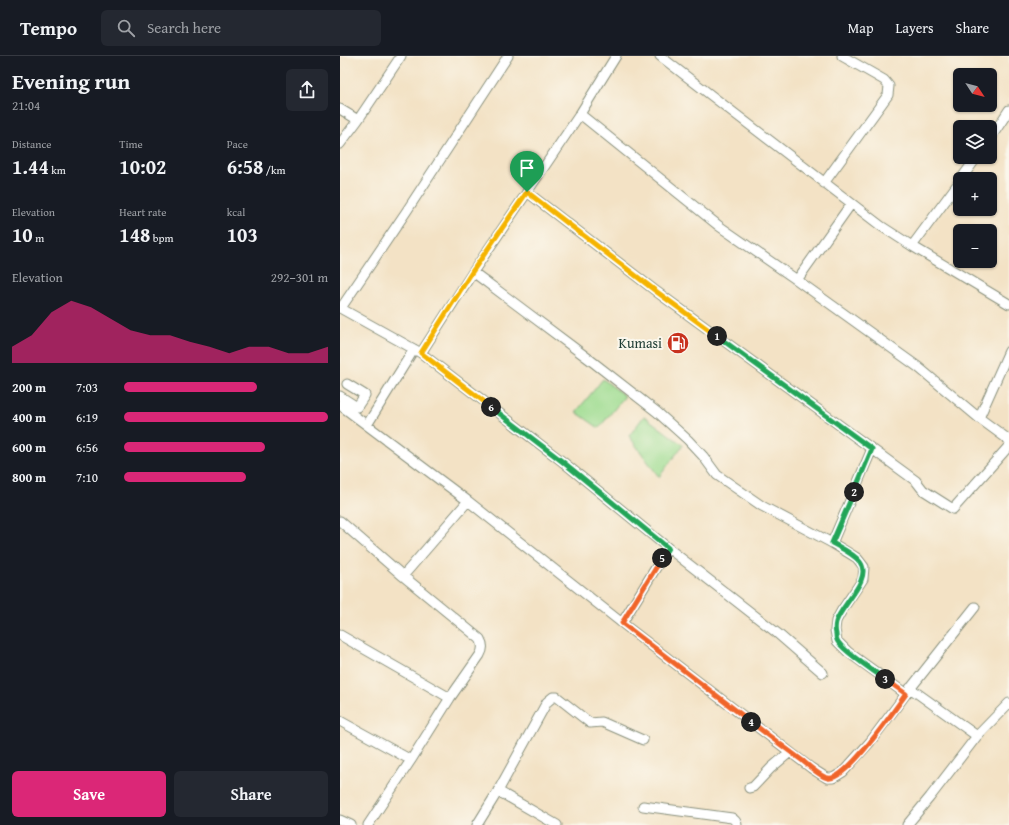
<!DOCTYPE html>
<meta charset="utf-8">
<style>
body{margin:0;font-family:"Gentium Book Plus",serif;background:#242831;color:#f1f3f6;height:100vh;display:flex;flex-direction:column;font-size:15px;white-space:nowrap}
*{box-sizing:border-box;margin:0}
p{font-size:13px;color:#9ea1a6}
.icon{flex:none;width:22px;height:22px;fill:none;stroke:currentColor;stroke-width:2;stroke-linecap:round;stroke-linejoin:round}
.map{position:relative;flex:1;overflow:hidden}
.panel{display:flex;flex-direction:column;background:#171b24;width:340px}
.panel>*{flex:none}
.needle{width:26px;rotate:126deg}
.tools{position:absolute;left:613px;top:12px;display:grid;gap:8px}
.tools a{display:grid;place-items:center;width:44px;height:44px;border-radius:6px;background:#171b24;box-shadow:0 1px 3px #0004;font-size:20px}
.pin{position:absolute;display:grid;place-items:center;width:34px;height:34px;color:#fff;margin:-41px -17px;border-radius:50% 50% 50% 0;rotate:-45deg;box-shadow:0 0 4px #0007}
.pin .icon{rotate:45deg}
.km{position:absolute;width:20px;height:20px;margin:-10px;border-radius:50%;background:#222;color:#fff;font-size:11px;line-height:20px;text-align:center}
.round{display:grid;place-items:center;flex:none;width:42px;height:42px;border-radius:6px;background:#242831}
.overview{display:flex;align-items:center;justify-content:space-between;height:68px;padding:0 12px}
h1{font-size:22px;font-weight:700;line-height:30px}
.metrics{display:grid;grid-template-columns:repeat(3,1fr);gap:6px;height:68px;padding:4px 12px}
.metrics div{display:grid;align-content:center}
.metrics b{font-size:20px;font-weight:700}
.metrics small{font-size:11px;font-weight:400}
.metrics p{font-size:11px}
.chart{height:112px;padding:8px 12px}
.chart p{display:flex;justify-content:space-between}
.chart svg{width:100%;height:72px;margin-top:4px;fill:#db2777;opacity:.7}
.primary-button{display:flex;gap:8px;margin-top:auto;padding:8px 12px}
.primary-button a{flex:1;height:46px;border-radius:6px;background:#db2777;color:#fff;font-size:16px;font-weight:700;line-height:46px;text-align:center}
.primary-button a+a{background:#242831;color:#f1f3f6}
ul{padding:0 12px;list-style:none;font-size:13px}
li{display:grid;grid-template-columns:64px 48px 1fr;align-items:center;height:30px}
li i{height:10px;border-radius:5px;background:#db2777}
header{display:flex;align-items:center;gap:24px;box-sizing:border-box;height:56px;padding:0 20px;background:#171b24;border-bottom:1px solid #363941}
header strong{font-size:19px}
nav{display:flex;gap:22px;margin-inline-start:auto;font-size:14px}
.search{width:280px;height:36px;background:#242831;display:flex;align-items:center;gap:10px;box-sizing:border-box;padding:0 14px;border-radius:6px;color:#9ea1a6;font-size:15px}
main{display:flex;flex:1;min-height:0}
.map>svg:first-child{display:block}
.green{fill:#9edc90;stroke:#5e8c62}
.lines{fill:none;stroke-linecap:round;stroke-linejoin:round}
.street-casing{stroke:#89907c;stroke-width:11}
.street{stroke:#fff;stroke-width:9}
.split-1-casing{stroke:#fff;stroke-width:8}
.split-2-casing{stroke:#fff;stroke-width:8}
.split-3-casing{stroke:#fff;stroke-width:8}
.split-4-casing{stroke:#fff;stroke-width:8}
.split-5-casing{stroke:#fff;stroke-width:8}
.split-6-casing{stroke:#fff;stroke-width:8}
.split-7-casing{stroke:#fff;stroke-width:8}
.split-1{stroke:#f5b400;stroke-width:5}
.split-2{stroke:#22a559;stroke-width:5}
.split-3{stroke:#22a559;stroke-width:5}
.split-4{stroke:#f0652b;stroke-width:5}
.split-5{stroke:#f0652b;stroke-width:5}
.split-6{stroke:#22a559;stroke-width:5}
.split-7{stroke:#f5b400;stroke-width:5}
.labels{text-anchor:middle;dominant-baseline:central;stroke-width:4;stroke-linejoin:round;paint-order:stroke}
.poi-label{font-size:14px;fill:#1f3d34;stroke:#fbf7ec;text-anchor:end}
</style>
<header>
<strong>Tempo</strong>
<div class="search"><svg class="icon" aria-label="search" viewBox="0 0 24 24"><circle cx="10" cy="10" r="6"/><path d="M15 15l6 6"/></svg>Search here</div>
<nav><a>Map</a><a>Layers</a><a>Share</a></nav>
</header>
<main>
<section class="panel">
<div class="overview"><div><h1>Evening run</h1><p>21:04</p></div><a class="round"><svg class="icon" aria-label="share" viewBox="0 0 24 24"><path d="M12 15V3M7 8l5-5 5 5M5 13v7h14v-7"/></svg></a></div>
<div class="metrics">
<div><p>Distance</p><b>1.44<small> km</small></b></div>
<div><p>Time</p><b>10:02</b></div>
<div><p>Pace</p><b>6:58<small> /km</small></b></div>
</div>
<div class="metrics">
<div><p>Elevation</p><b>10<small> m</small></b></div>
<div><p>Heart rate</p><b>148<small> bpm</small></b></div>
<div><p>kcal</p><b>103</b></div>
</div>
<div class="chart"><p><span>Elevation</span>292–301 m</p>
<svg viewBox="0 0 160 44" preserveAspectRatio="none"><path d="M0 44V34L10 27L20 13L30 6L40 10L50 17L60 24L70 27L80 27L90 31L100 34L110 38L120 34L130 34L140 38L150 38L160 34V44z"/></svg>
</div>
<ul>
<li><b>200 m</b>7:03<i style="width:65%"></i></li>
<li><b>400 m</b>6:19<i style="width:100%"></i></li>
<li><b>600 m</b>6:56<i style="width:69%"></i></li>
<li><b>800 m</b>7:10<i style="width:60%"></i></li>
</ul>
<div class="primary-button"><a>Save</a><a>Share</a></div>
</section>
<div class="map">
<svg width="669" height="769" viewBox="0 0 669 769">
<rect width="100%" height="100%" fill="#fbf7ec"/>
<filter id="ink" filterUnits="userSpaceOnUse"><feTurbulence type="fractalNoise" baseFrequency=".025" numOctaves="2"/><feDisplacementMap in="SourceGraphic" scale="8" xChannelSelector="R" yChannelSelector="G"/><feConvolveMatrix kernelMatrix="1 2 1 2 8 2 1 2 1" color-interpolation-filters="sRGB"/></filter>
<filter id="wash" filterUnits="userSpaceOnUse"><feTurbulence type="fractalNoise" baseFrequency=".012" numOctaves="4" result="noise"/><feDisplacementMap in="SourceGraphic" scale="16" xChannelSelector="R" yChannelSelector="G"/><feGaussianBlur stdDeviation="0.9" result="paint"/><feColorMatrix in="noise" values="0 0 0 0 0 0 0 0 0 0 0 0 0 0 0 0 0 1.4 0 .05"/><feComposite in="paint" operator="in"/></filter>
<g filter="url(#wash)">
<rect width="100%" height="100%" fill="#f3e2c5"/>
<path class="green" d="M263,323l22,17 -26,32 -23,-16z
M304,360l39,29 -24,32 -30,-41z"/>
</g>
<g filter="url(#ink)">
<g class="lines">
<g class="street-casing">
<path id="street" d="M320,0l221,170 31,20 97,58
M0,53l18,11
M240,58l139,112 78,54 121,87 61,51 30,22
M650,83l19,-29
M0,88l18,-24 43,-64
M621,123l16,-22
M484,127l64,-88 1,-9 -5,-6 -42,-24
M187,136l130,100 259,189 7,9 30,19 56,-63
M572,190l48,-65
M133,216l116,87 68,53 31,28 15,16 14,19 45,31 70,37 25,15 7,9 -1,12 -21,31 -6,11 -1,9 2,11 11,11 58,42
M457,224l54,-76
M0,252l81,45 142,109 105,86 109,85 46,40
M1,252l65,-96 102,-156
M81,297l52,-81 107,-158 36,-58
M0,340l17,11 8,-12 -18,-11
M0,349l128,96 154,122 168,129 21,16 16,10h6l10,-6 27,-30 36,-48 69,-87
M639,362l30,-67
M27,369l47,-76
M0,465l63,55 77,63c3,5 3,11 0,16l-30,43 -39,62 -43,65
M492,487l40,-94
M63,520l65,-75
M282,567l46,-75
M0,579l110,63
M570,632l67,48
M0,665l71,39
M409,732l4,-1 18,-19 19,-16
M158,735l59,34
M303,750l89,12c2,2 5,3 5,7
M0,764l11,5
M137,769l21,-34 49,-89 6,-5h4l33,26 12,-1 41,18
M567,769l23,-28 47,-61 32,-33"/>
</g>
<use href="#street" class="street"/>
</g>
</g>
<g class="lines" filter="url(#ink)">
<g class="split-1-casing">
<path id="split-1" d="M187,136l130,100 60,44"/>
</g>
<g class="split-2-casing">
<path id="split-2" d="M377,280l155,113 -18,43"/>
</g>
<g class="split-3-casing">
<path id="split-3" d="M514,436l-22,51c9,5 22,11 28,19 13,17 -19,43 -24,60 -1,4 -1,8 0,12 0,2 0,4 1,6 3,9 38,32 48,39"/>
</g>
<g class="split-4-casing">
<path id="split-4" d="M411,666c17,13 34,26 52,39 6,5 18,16 25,17 18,4 67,-69 78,-84l-21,-15"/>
</g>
<g class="split-5-casing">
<path id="split-5" d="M322,502l-40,65 129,99"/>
</g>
<g class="split-6-casing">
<path id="split-6" d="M151,351l72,55 105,86 -6,10"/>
</g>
<g class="split-7-casing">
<path id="split-7" d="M151,351l-70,-54 51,-81 55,-80"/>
</g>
<use href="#split-1" class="split-1"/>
<use href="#split-2" class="split-2"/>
<use href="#split-3" class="split-3"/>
<use href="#split-4" class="split-4"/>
<use href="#split-5" class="split-5"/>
<use href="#split-6" class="split-6"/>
<use href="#split-7" class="split-7"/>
</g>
<defs>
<g id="fuel-disc" transform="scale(1.15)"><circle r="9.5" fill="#c8321e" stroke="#fbf7ec"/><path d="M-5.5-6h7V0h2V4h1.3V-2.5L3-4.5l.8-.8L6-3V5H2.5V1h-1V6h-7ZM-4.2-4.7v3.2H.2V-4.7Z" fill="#fff"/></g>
</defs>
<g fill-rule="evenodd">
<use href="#fuel-disc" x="338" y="287"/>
</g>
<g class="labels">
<g class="poi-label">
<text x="322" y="287">Kumasi</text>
</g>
</g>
</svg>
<div class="tools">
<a><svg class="needle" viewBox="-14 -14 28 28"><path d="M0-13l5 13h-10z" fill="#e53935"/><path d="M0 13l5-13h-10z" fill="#9ea1a6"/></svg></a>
<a><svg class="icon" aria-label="layers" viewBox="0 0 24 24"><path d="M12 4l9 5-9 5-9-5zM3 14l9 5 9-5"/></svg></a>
<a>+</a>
<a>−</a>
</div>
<div class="pin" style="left:187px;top:136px;background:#1e9e55"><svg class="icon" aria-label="arrive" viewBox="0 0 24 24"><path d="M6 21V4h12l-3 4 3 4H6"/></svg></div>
<b class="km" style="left:377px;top:280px">1</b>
<b class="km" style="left:514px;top:436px">2</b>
<b class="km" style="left:545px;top:623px">3</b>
<b class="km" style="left:411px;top:666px">4</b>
<b class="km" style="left:322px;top:502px">5</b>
<b class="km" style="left:151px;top:351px">6</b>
</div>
</main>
